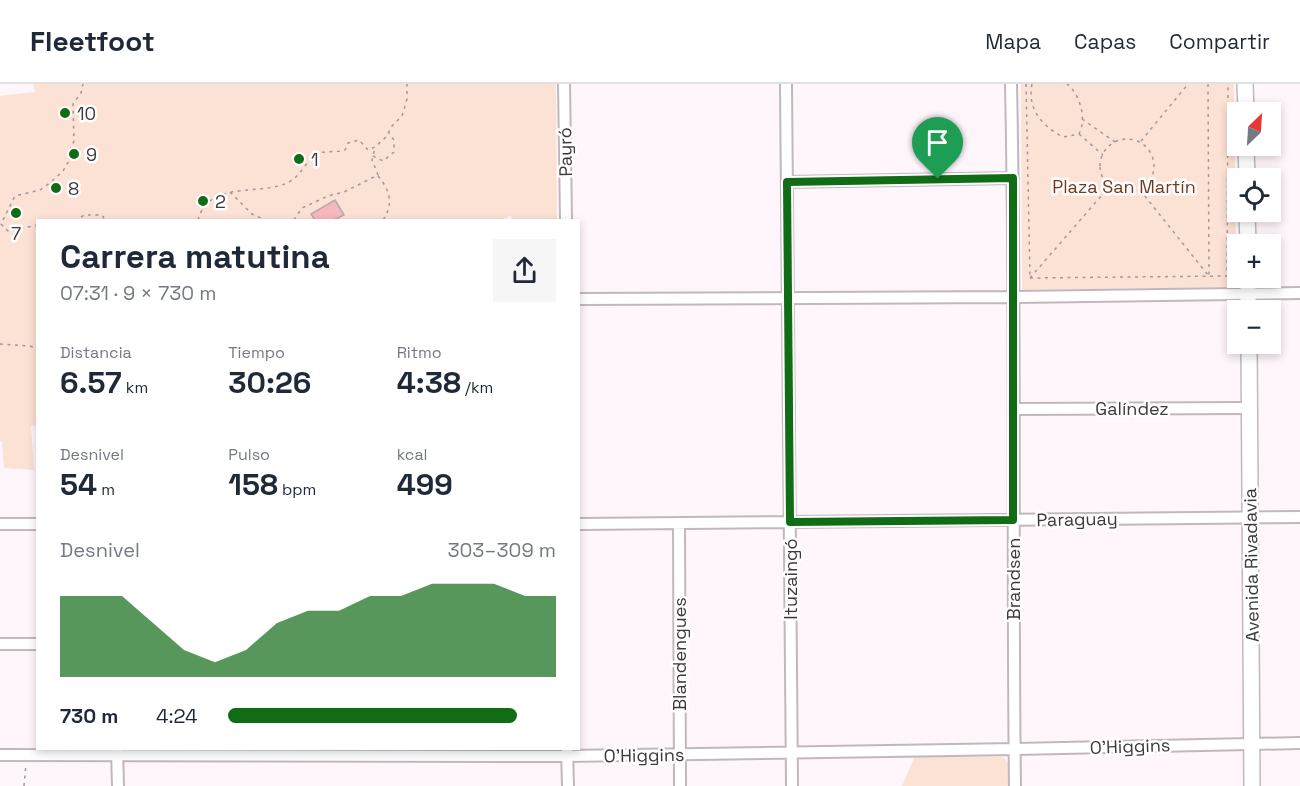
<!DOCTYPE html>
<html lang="es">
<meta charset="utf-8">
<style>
body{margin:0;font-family:"Space Grotesk",sans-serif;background:#f6f6f7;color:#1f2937;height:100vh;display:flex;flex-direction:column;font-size:22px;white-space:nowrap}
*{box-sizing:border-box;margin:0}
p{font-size:20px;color:#747a83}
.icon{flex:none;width:33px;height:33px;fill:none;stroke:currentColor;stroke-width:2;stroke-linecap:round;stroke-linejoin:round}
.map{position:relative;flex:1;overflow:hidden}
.drawer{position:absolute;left:36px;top:135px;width:544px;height:531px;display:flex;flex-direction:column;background:#fff;border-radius:0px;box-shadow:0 3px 9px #0003}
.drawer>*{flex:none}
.needle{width:39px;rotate:25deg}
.fabs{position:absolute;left:1227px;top:18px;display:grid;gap:12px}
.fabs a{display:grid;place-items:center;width:54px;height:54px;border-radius:0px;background:#fff;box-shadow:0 3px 9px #0003;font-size:30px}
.pin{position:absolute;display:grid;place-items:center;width:51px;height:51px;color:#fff;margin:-62px -26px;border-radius:50% 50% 50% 0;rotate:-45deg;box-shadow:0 0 6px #0007}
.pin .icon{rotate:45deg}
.round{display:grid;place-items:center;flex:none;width:63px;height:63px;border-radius:0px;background:#f6f6f7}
.head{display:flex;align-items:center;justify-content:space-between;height:102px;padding:0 24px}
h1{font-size:33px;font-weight:800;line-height:45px}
.metrics{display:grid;grid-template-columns:repeat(3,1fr);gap:9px;height:102px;padding:6px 24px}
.metrics div{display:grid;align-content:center}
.metrics b{font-size:30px;font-weight:800}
.metrics small{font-size:16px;font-weight:400}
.metrics p{font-size:16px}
.chart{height:168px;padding:12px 24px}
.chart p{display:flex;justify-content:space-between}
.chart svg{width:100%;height:108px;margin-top:6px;fill:#116c16;opacity:.7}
ul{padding:0 24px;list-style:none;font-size:20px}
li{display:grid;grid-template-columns:96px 72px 1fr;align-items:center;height:45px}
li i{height:15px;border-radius:8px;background:#116c16}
header{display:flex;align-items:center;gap:36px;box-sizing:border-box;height:84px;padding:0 30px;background:#fff;border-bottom:2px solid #e0e1e3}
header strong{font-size:28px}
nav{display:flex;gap:33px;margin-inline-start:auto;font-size:21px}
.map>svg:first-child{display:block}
.green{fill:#fce1d5}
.building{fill:#f6b7bd;stroke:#b5abac;stroke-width:1.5}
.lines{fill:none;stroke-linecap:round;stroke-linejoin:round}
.street-casing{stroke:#c1b8be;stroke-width:14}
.secondary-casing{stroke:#c1b8be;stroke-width:18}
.path{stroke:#9f999d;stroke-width:1.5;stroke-dasharray:3 4.5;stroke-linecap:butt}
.street{stroke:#fff;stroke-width:10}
.secondary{stroke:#fff;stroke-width:15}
.route-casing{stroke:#fff;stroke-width:12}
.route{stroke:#116c16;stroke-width:8}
.poi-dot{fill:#116c16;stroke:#fff;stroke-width:2}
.labels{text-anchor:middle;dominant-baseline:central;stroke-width:5;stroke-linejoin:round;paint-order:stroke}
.poi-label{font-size:18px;fill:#3d393b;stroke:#fff;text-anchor:start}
.street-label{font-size:18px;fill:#3d393b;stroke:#fff}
.park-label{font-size:18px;fill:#74391d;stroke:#fff}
</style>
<header>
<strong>Fleetfoot</strong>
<nav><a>Mapa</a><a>Capas</a><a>Compartir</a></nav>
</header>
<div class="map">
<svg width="1300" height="702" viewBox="0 0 1300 702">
<rect width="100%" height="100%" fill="#fff6fc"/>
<path class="green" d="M33,0h523l1,136h-45l-1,-4 -11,4h-462v206h-7l3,44 -30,-2 -2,-26 -2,-1v-345l35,-4z
M1021,0h213l2,203 -214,3z
M915,672l88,1 6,7 1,22h-108z"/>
<path class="building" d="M335,116l9,15 -10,5h-19l-4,-6z"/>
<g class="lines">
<g class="street-casing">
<path id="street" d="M564,0l2,136
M786,0l6,702
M1011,0c5,234 1,468 4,702
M787,98l226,-4
M579,215l435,-2 286,-4
M1014,325l235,-1
M679,439l1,263
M0,440h38
M579,440l721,-7
M0,560h38
M117,665l1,37
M567,665l1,37
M0,671l567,1 448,-7 285,-6"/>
</g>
<g class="secondary-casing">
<path id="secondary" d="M1245,0l1,28
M1246,62l1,32
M1247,128l1,32
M1248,194v32
M1249,260l3,442"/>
</g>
<path class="path" d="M1026,0l4,193
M1032,0c-5,25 10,42 31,53l16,-3c8,-15 1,-40 -12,-50
M1208,0l1,191
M1082,35l33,23
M1079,50l24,21
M1100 82a27 27 0 1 1 54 0a27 27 0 1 1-54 0Z
M1141,57l47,-57
M373,72l10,5 11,-9v-12l-5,-7
M378,92c12,14 16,28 5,44
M1140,106l68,85
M230,108l22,22 13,6
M52,136h25l7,-5h18l3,5
M198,136c11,-40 61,-24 89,-37 14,-6 19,-23 30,-29 8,-4 19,-1 28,-4l3,-7 11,-3 9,10 7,-3 11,-10 6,-11 10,-10 5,-17v-15
M294,136l8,-12 26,-12 16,-4 34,-17 -6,-15 3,-12
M38,141l-30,6 -7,-7 14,-28 25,-6 11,-8 12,-11 7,-12v-9l4,-9 -1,-37 8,-11 2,-9
M1228,192l8,7
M1030,194l197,-2 1,-192
M1030,194l79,-91
M0,260l30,2 8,3
M24,702l2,-22"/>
<use href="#street" class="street"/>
<use href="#secondary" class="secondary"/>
</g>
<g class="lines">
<g class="route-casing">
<path id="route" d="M1013,94v342l-223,2 -3,-340z"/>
</g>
<use href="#route" class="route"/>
</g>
<g class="poi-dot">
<circle cx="65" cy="29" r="6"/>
<circle cx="74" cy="70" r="6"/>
<circle cx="299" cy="75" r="6"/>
<circle cx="56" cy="104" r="6"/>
<circle cx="203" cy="117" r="6"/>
<circle cx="16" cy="129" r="6"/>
</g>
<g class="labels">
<g class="poi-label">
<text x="77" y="29">10</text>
<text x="86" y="70">9</text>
<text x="311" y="75">1</text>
<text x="68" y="104">8</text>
<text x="215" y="117">2</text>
<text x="16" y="149" text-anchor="middle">7</text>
</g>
<g class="street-label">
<text transform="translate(565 68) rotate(-91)">Payró</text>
<text x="1132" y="324">Galíndez</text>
<text transform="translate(1077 435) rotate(-1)">Paraguay</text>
<text transform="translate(1251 481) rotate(-91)">Avenida Rivadavia</text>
<text transform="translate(790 495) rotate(-90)">Ituzaingó</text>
<text transform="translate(1013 495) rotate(-90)">Brandsen</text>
<text transform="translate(679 570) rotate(-90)">Blandengues</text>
<text transform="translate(1130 662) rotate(-2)">O'Higgins</text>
<text transform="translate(644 671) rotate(-1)">O'Higgins</text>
</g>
<g class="park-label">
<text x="1124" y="102">Plaza San Martín</text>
</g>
</g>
</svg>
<div class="fabs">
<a><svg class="needle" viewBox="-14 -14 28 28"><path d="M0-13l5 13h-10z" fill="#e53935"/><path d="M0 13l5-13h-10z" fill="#747a83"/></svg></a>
<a><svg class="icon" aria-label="locate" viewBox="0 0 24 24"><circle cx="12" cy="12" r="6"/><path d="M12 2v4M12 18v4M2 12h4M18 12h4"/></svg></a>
<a>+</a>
<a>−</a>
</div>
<div class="pin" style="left:938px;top:95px;background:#1e9e55"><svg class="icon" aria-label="arrive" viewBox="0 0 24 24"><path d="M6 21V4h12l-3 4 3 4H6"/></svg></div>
<section class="drawer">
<div class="head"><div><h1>Carrera matutina</h1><p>07:31 · 9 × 730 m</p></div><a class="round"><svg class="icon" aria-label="share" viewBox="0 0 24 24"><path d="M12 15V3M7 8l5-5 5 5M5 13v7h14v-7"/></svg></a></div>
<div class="metrics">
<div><p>Distancia</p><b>6.57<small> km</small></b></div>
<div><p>Tiempo</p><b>30:26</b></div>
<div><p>Ritmo</p><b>4:38<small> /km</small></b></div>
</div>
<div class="metrics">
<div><p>Desnivel</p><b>54<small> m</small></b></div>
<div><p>Pulso</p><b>158<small> bpm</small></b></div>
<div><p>kcal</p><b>499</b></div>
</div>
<div class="chart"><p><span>Desnivel</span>303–309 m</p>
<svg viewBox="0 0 160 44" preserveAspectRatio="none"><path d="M0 44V11L10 11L20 11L30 22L40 33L50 38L60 33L70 22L80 17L90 17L100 11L110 11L120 6L130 6L140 6L150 11L160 11V44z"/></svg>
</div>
<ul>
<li><b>730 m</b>4:24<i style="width:88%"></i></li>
</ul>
</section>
</div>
